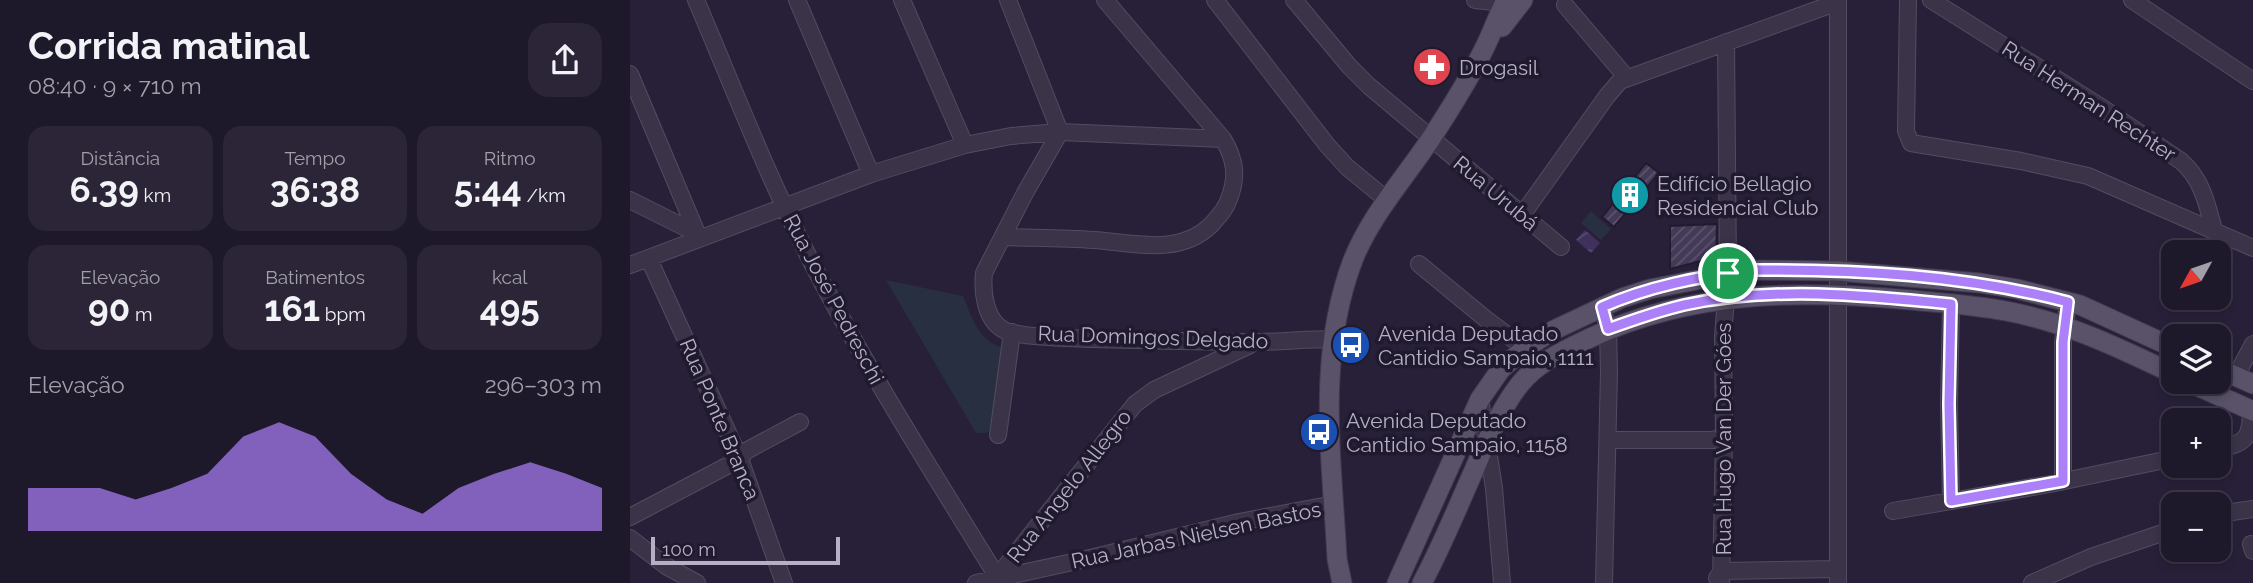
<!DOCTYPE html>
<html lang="pt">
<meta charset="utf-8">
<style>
body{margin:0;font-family:Raleway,sans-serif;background:#2b2537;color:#f1f3f6;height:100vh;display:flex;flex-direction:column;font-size:26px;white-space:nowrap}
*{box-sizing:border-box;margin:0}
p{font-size:23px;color:#a1a0a9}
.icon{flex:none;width:38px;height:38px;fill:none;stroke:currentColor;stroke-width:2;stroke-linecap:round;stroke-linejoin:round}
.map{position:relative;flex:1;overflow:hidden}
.sheet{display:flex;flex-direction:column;background:#1e182b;width:630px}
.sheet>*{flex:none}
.needle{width:46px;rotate:230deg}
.fabs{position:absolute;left:1531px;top:240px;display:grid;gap:14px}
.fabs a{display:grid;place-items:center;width:70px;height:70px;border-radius:14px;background:#1e182b;box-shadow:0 4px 10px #0003,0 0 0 2px #3c3747;font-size:35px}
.scale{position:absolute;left:21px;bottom:18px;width:189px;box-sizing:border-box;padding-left:7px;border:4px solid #b7afc6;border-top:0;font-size:19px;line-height:24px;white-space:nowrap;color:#b7afc6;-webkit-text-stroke:5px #201a2e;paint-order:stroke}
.pin{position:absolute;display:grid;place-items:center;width:60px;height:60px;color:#fff;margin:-30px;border:4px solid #fff;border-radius:50%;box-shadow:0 2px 7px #0007}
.round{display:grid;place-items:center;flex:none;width:74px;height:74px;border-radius:21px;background:#2b2537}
.overview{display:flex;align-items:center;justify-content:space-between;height:119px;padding:0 28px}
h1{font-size:38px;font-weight:700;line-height:52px}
.stats{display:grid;grid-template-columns:repeat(3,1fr);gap:10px;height:119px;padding:7px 28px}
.stats div{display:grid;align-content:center;border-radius:18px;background:#2b2537;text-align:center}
.stats b{font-size:35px;font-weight:700}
.stats small{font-size:19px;font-weight:400}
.stats p{font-size:19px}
.chart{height:196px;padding:14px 28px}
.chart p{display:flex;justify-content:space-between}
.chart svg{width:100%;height:126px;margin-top:7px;fill:#ac80f9;opacity:.7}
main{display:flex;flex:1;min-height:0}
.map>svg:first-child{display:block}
.green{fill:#272f41}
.water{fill:url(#water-waves)}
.building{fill:url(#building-hatch);stroke:#221b30;stroke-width:2}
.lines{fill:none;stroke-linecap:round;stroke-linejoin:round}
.minor-casing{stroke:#534c61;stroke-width:18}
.major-casing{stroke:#413a50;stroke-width:21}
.minor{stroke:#3b3449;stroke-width:16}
.major{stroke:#595269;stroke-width:19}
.route-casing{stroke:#fff;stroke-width:14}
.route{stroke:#ac80f9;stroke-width:9}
.labels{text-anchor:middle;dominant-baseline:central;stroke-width:7;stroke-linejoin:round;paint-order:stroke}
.poi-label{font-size:21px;fill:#b7afc6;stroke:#201a2e;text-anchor:start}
.street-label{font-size:21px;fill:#b7afc6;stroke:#201a2e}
</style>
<main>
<section class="sheet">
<div class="overview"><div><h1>Corrida matinal</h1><p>08:40 · 9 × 710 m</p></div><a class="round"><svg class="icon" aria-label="share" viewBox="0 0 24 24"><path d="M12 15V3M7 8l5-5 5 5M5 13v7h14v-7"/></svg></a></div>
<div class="stats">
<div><p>Distância</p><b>6.39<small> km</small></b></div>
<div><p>Tempo</p><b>36:38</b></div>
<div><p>Ritmo</p><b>5:44<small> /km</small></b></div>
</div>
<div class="stats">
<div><p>Elevação</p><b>90<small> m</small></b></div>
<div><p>Batimentos</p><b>161<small> bpm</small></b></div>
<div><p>kcal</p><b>495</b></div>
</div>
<div class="chart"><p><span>Elevação</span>296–303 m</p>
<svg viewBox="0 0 160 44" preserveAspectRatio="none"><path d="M0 44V29L10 29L20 29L30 33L40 29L50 24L60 11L70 6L80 11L90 24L100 33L110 38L120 29L130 24L140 20L150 24L160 29V44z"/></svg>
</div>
</section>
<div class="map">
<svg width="1623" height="583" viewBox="0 0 1623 583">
<defs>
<pattern id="water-waves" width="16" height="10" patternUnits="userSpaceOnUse" patternTransform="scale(1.75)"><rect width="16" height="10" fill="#3f305c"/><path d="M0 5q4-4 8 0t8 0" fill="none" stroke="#584b72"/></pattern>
<pattern id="building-hatch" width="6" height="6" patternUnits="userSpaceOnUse" patternTransform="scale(1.75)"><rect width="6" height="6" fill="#433a57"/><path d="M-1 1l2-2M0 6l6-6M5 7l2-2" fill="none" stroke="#5c546e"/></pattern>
</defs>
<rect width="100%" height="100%" fill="#282039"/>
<path class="green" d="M961,211l20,18 -10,11 -20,-17z
M256,280l77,16c9,21 15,44 38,51l-6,79 -9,7h-10z"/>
<path class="water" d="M955,230l15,13 -9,10 -15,-13z"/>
<path class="building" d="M1016,163l13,10 -45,54 -12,-10z
M1087,224l-1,33 -46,12v-43z"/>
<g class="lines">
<g class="minor-casing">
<path id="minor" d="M66,0c38,89 73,181 118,267 57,109 123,212 187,316
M167,0l74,174
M272,0l63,145
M378,0l52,132 -35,61 -41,80c-2,19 1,47 20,57 16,8 71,8 90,9 53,1 107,3 160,3 26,0 53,-3 80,-3
M585,0l112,145 20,22 40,33
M664,0l55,66 20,20 192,161
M845,0l29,3
M1208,0v583
M1278,0l-2,131 5,12 110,18 67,15 165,72
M1301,0l167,105 83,56c21,18 26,43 33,69
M1502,0l121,81
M935,5l62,73
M0,74l69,164
M0,200l66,33
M892,215l85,-119 13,-15 218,-79
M373,237c30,1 60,1 91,3 40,3 85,16 117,-15 7,-8 15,-16 18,-26 9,-23 6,-40 -6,-60l-118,-139
M19,259l91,200 44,124
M789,264l68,56 57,42
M0,265l241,-91 94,-29 46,-9 49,-4 163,7
M972,307l6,22 1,43 -5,211
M1606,376l17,-32
M850,399l14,89 8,95
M368,435l14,-103
M979,440h102l13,-2
M1589,449c27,-6 32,-11 32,-39
M1433,481v-139l5,-40
M1321,501l-2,-97 2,-100
M1263,511l157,-27 124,-26
M1589,514l34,-5
M0,517l110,-58 6,-8 54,-29
M0,538l36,28 31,17
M1621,544l2,7
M367,577l138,-173 19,-14 96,-45
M1087,578l5,-7 116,-2
M346,583l106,-23 157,-38 95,-18
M1091,583l3,-145 -1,-102 5,-63 -2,-231
M1402,583l59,-26 83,-28"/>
</g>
<g class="major-casing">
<path id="major" d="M872,27l21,-27
M1589,369l34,15
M1558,382l65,29
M712,583l-5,-24c-5,-100 -21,-202 16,-299 18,-45 51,-81 77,-120 19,-29 39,-61 54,-91 8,-16 14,-33 22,-49
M767,583l83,-184 21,-30 23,-20 30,-19 68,-32 28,-9 99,-19 89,1 142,12 37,6 63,16 94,43
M792,583c20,-37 36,-77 53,-115 12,-29 26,-60 45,-84 18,-22 45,-34 70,-46 102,-48 211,-48 321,-38 32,3 64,5 95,11 60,11 113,37 168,63"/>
</g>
<use href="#minor" class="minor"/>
<use href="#major" class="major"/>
</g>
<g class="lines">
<g class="route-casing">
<path id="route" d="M1119,270c107,-1 216,5 319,32l-5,40v139l-112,20 -2,-97 2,-100c-88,-9 -179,-18 -267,1 -26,6 -51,15 -76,24l-6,-22c47,-21 97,-30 147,-37z"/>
</g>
<use href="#route" class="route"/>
</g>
<defs>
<g id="pharmacy-disc" transform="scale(2.0125)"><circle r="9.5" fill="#e0444e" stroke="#201a2e"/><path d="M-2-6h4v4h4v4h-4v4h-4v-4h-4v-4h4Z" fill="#fff"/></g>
<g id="building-disc" transform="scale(2.0125)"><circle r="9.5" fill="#0f9aa8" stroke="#201a2e"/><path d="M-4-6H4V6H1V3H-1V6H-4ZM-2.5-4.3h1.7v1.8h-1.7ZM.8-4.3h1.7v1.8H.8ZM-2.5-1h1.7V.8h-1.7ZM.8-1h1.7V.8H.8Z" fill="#fff"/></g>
<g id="bus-disc" transform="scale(2.0125)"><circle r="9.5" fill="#1a4fb4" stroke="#201a2e"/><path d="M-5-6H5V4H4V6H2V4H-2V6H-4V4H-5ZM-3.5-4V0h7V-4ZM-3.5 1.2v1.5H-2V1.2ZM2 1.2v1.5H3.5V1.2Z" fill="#fff"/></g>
</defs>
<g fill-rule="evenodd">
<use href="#pharmacy-disc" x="802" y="67"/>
<use href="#building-disc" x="1000" y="195"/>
<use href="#bus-disc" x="721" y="345"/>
<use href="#bus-disc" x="689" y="432"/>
</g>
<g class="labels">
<g class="poi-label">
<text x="829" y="67">Drogasil</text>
<text x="1027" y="183">Edifício Bellagio<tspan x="1027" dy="24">Residencial Club</tspan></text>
<text x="748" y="333">Avenida Deputado<tspan x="748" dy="24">Cantidio Sampaio, 1111</tspan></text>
<text x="716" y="420">Avenida Deputado<tspan x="716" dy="24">Cantidio Sampaio, 1158</tspan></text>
</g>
<g class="street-label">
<text transform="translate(1459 101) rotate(33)">Rua Herman Rechter</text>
<text transform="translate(866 193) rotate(40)">Rua Urubá</text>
<text transform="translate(204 299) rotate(62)">Rua José Pedreschi</text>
<text transform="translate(523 337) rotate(2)">Rua Domingos Delgado</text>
<text transform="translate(90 419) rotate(67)">Rua Ponte Branca</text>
<text transform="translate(1093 439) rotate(-90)">Rua Hugo Van Der Góes</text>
<text transform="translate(439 486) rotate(-52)">Rua Angelo Allegro</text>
<text transform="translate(566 535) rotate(-12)">Rua Jarbas Nielsen Bastos</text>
</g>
</g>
</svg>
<div class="fabs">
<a><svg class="needle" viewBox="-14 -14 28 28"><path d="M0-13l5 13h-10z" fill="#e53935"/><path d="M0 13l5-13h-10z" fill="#a1a0a9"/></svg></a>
<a><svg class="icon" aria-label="layers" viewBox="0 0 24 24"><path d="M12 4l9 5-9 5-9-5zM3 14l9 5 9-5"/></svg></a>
<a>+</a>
<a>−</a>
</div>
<div class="scale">100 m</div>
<div class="pin" style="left:1098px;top:273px;background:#1e9e55"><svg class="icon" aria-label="arrive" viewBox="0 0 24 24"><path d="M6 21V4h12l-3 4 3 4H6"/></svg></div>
</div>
</main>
